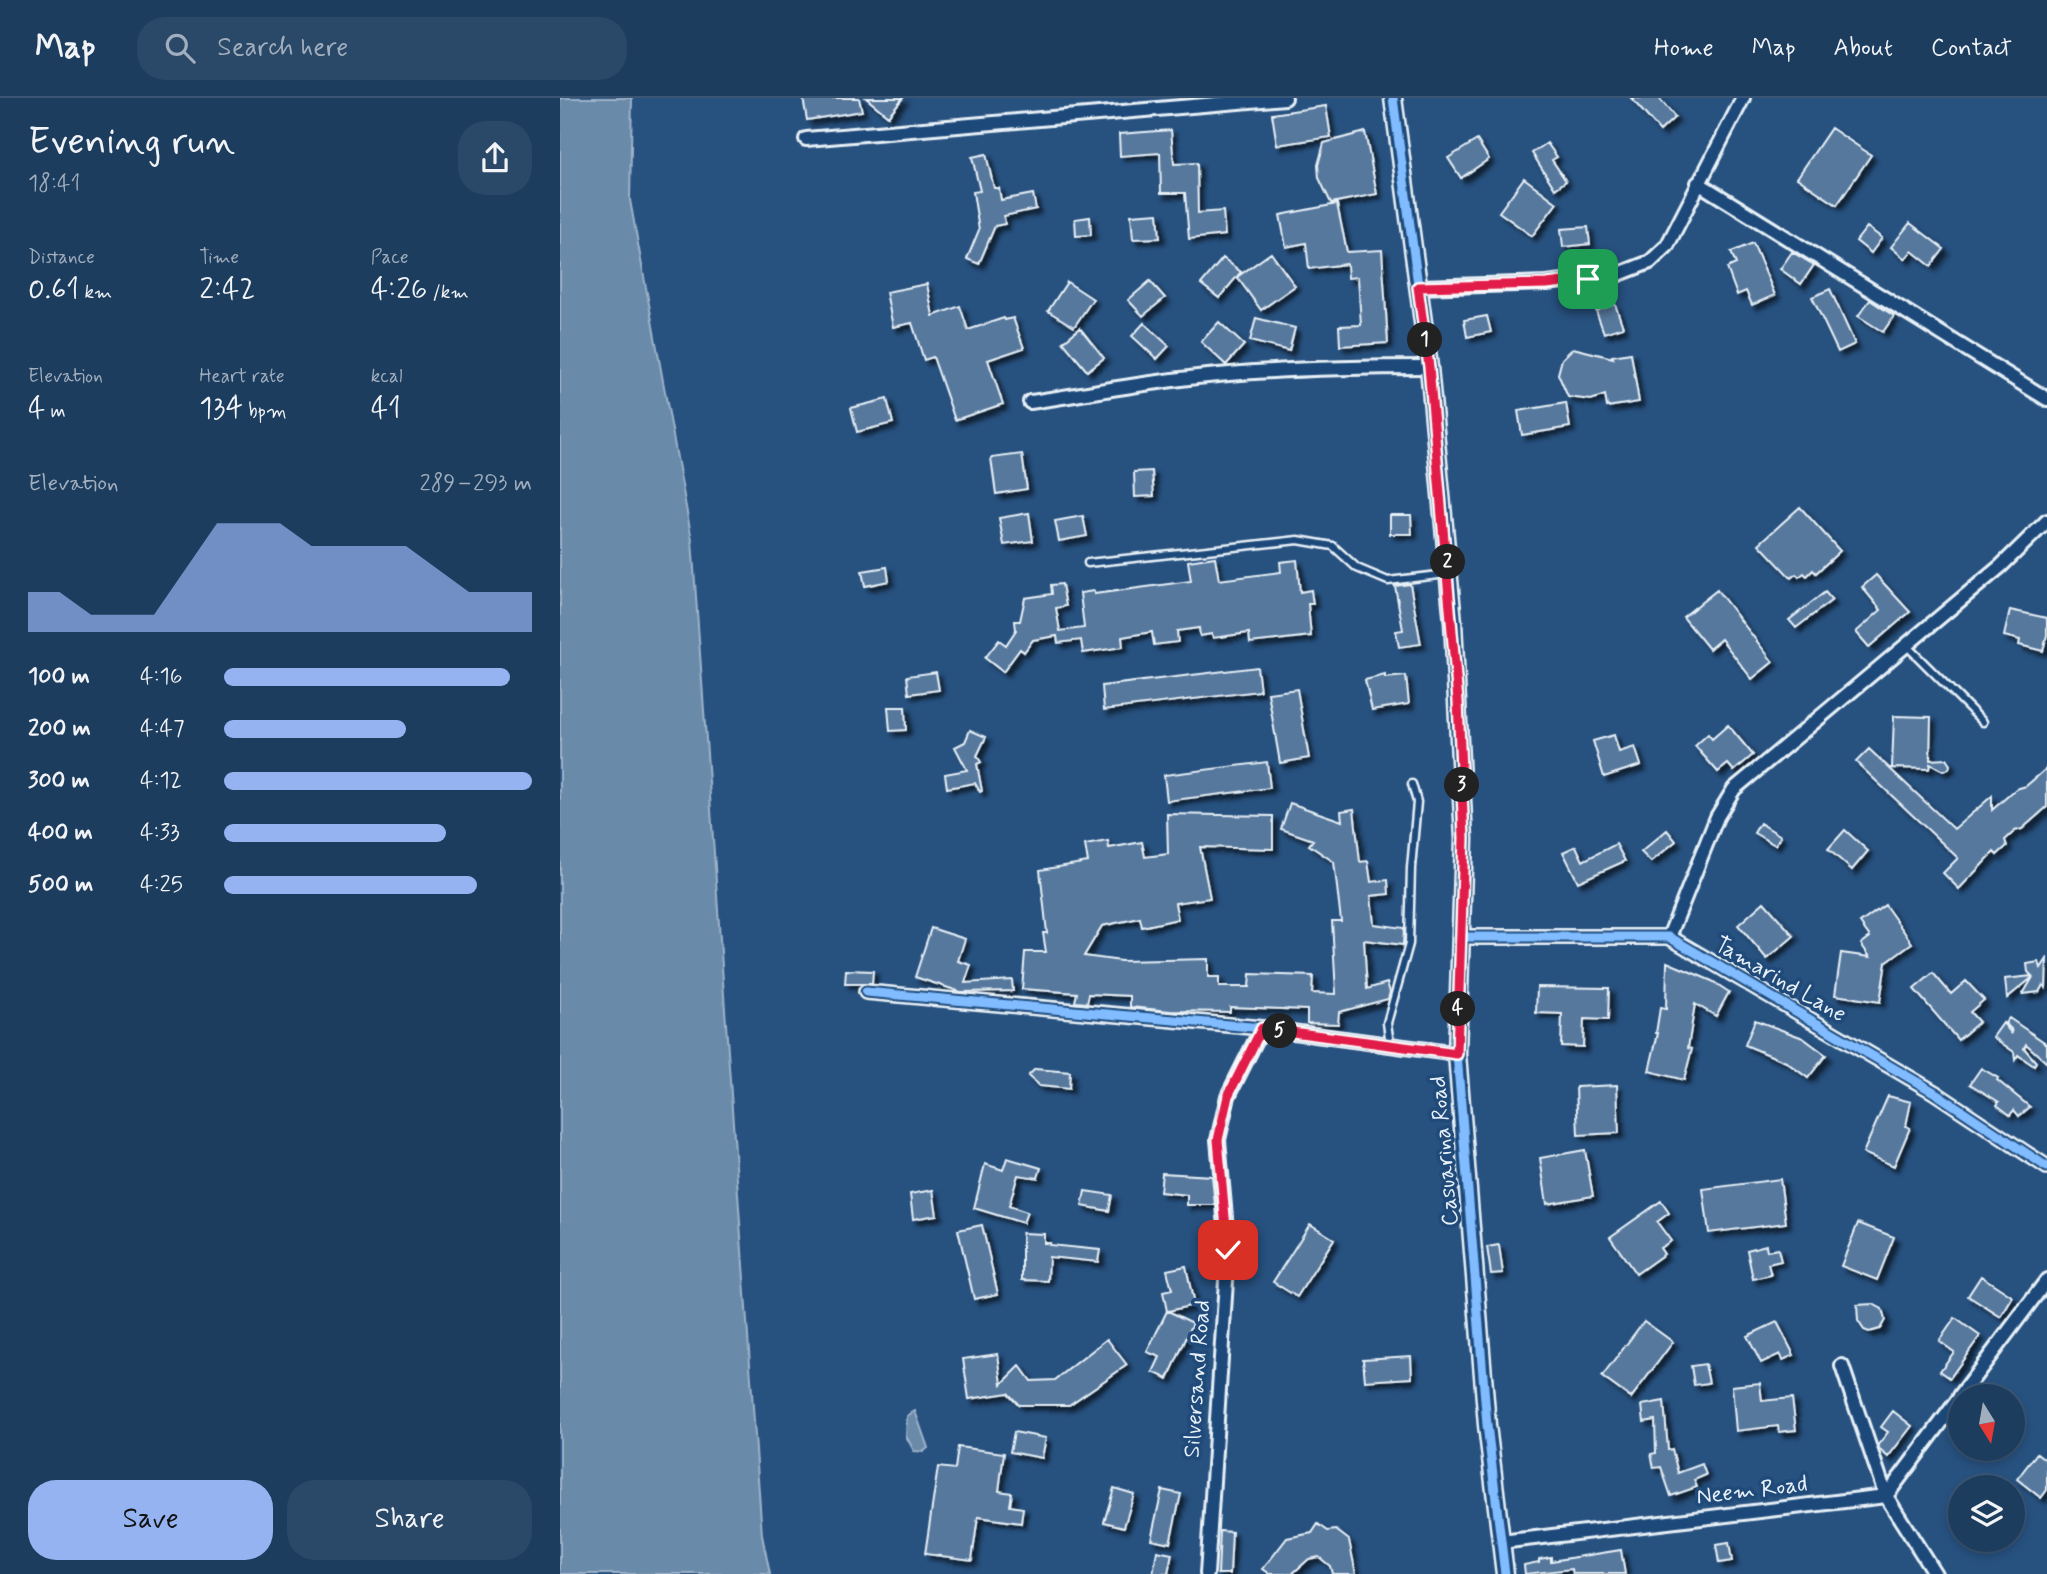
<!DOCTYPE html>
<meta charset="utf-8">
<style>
body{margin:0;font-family:Mynerve,sans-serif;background:#2a4868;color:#f1f3f6;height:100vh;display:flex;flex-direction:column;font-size:26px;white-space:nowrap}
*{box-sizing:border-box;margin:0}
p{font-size:23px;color:#a0aebd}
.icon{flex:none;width:38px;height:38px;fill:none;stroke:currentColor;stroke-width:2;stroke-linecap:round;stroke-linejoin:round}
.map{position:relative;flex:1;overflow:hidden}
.panel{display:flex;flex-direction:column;background:#1d3d5f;width:560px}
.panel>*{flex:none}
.needle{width:46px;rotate:169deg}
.controls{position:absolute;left:1388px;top:1286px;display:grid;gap:14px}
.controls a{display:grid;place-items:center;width:77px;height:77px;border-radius:50%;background:#1d3d5f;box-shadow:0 4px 10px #0003,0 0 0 2px #3b5674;font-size:35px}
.pin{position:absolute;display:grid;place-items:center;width:60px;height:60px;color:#fff;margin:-30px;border-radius:14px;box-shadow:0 4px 10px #0006}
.km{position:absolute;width:35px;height:35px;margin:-18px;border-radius:50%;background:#222;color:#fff;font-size:19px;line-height:35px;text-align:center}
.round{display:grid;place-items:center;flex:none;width:74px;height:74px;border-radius:28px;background:#2a4868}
.headline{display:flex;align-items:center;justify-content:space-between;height:119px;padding:0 28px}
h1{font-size:38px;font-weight:600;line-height:52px}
.figures{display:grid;grid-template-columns:repeat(3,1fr);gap:10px;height:119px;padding:7px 28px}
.figures div{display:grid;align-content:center}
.figures b{font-size:30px;font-weight:600}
.figures small{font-size:19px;font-weight:400}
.figures p{font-size:19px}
.chart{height:196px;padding:14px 28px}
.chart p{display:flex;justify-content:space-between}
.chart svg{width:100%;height:126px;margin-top:7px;fill:#95b2f1;opacity:.7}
.action{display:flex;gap:14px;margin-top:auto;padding:14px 28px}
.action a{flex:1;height:80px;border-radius:28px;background:#95b2f1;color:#111;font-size:28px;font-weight:600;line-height:80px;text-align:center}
.action a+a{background:#2a4868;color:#f1f3f6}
ul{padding:0 28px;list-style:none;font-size:23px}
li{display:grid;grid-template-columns:112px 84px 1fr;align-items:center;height:52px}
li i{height:18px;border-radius:9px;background:#95b2f1}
header{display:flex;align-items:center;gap:42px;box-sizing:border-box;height:98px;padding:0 35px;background:#1d3d5f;border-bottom:2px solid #3b5674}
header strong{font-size:33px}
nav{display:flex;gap:38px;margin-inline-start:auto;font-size:24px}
.search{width:490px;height:63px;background:#2a4868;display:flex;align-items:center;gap:18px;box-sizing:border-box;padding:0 24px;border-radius:28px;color:#a0aebd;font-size:26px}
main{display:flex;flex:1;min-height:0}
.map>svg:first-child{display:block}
.water{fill:#6b8aaa;stroke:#9db3c9;stroke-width:2}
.building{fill:#57789d;stroke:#e8f1f8;stroke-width:2;filter:url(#shadow)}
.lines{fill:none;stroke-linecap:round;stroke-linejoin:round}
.lane-casing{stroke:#e8f1f8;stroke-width:11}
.street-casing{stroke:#e8f1f8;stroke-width:18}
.secondary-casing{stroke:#e8f1f8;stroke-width:21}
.lane{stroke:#1f4a7a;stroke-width:6}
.street{stroke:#1f4a7a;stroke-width:12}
.secondary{stroke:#1f4a7a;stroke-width:16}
.cycleway-casing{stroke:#1f4a7a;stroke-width:13}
.cycleway{stroke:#80bcff;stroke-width:9}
.route-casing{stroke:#fff;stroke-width:14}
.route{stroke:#e11d48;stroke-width:9}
.labels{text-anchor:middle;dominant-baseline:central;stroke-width:7;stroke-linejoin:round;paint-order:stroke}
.street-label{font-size:23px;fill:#e8f1f8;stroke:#1f4a7a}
</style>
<header>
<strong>Map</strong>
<div class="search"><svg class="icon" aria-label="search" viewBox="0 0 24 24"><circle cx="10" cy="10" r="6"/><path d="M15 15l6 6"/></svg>Search here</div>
<nav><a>Home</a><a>Map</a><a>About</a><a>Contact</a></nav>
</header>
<main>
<section class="panel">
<div class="headline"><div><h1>Evening run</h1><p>18:41</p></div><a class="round"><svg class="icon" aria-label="share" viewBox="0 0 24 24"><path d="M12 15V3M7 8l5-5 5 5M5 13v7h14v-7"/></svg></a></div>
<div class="figures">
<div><p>Distance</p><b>0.61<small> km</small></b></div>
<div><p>Time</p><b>2:42</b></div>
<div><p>Pace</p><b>4:26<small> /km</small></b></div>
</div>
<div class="figures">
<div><p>Elevation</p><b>4<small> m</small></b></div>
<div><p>Heart rate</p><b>134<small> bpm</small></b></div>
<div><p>kcal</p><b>41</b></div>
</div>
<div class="chart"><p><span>Elevation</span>289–293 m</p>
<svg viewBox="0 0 160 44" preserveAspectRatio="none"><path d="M0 44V30L10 30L20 38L30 38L40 38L50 22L60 6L70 6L80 6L90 14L100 14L110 14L120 14L130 22L140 30L150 30L160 30V44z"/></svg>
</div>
<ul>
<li><b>100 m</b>4:16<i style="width:93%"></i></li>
<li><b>200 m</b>4:47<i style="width:59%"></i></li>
<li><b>300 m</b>4:12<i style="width:100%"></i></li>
<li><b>400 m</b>4:33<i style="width:72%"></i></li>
<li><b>500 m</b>4:25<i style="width:82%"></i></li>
</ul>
<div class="action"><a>Save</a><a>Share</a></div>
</section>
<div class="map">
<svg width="1487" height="1476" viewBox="0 0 1487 1476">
<defs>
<filter id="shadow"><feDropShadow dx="4.5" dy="4.5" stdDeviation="2" flood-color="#0009"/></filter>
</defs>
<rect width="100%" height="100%" fill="#27517f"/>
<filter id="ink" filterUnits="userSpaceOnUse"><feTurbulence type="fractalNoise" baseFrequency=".0143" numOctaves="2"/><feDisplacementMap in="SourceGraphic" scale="14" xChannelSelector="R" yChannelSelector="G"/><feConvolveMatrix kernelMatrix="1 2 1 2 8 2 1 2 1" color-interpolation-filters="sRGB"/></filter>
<g filter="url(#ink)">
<path class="water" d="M0,0h72l-2,102 62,340 70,995 8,39h-210z
M355,1313l13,37 -5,4 -9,-1 -8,-15 1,-20z"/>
<path class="building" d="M243,0h56l3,13 -55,9z
M306,0h37l-15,18z
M1071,0h28l16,19 -15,14z
M766,8l5,31 -54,8 -5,-31z
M1271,30l40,27 -34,50 -40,-27z
M611,32l3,34 23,-1 1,50 25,-2 2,24 -36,4 -4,-46h-24l-1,-40 -40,3 -1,-22z
M805,34l12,62 -46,9 -12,-25 -1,-13 6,-22z
M917,42l12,19 -28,19 -13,-20z
M987,45l10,14 -5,3 14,21 -11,8 -23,-36z
M426,56l8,34h5l2,12 32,-6 3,15 -32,7 1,8 -10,2 -16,38 -12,-5 12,-29 -6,-38 7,-1 -8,-34z
M964,80l33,25 -25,33 -33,-24z
M777,106l10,48 35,-2 6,93 -48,3 -1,-20 22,-1 -3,-48 -10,1 -1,-14 -38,5 -3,-26 -20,4 -6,-32z
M598,115l2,25 -27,1 -2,-24z
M530,119l1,18 -15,1 -1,-17z
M1350,125l34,26 -13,17 -19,-15 -7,8 -14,-12z
M1028,129l2,17 -27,3 -2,-18z
M1307,129l15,11 -11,15 -15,-12z
M1193,145l22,52 -23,10 -6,-14 -9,4 -10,-27 9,-4 -5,-12z
M1232,154l22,13 -13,19 -21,-15z
M711,155l24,33 -34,24 -24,-33z
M663,160l18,14 -22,26 -18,-14z
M590,183l15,17 -22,18 -15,-16z
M507,184l26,17 -19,28 -26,-16z
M367,186l6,32 27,-10 8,24 36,-12 1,2 8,-2 11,30 -36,12 15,44 -48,16 -22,-63 -9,3 -12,-37 -19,4 -7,-35z
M1270,191l25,55 -17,8 -26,-55z
M1310,202l24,16 -11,16 -25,-16z
M1055,206l8,23 -19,6 -8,-22z
M927,218l4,16 -24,5 -3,-17z
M696,220l39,10 -6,23 -39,-10z
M659,224l25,23 -18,20 -25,-23z
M584,225l25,23 -12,13 -25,-23z
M520,230l24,30 -17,13 -24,-29z
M1013,250l40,10 -1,-2 19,-3 8,49 -32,5 -2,-12 -14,5 -23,-3 -10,-23 4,-15z
M327,301l6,24 -36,9 -6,-24z
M1006,305l4,24 -48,8 -4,-24z
M462,356l5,35 -31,5 -5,-36z
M592,373l2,25 -19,1 -1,-25z
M1240,409l40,44 -24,22 -3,-3 -6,6 -3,-3 -5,4 -3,-3 -5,4 -32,-34z
M469,415l4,28 -29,4 -5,-27z
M830,417h21l1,19h-22z
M523,418l4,20 -28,5 -4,-20z
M655,459l4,23 62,-8 -1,-10 17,-2 3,32 11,-2 2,14h-5l3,32 -61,7 -1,-10 -36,5 -1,-4 -12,2 -1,-8 -22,3 1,11 -24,3 -2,-13 -30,5 1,10 -40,6 -2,-13 -23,3 -1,-7 -24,4 -9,12 -4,-3 -17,23 -18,-14 14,-18 7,5 10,-15 -1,-9h5l5,-23 27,-4 -1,-9 11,-1 4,22 -10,2 4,23 24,-3 -4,-35 14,-2v3l97,-13 -3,-20z
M327,469l2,14 -24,5 -3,-15z
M1316,477l34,37 -41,35 -13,-15 25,-22 -19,-23z
M850,486l11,60 -22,3 -3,-16 7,-1 -8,-44z
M1157,492l56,72 -21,17 -31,-40 -12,10 -26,-32z
M1265,494l7,8 -36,28 -7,-8z
M1450,512l37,8v17l-4,16 -24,-6 1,-5 -16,-4z
M697,569l3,24 -156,19 -2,-24z
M376,574l3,18 -30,4 -2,-18z
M825,577v3l21,-2 3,28 -37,6 -7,-30z
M737,591l12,69 -29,5 -12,-70z
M328,609h17l1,23 -16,1z
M1334,618l37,1 -1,43 16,-1 4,6 -1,4 -6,2 -13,-7 -1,5 -37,-1z
M1168,627l25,30 -19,16 -6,-7 -10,8 -23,-26 13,-12 4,5z
M410,632l16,7 -9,19 4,6 -4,2 5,27 -2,1 -5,-9 -28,5 -2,-14 22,-4 -12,-23 10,-5z
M1054,637l5,17 16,-5 6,18 -37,12 -11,-36z
M1309,651l85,80 38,-33v14l24,-21 10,-3 21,-18v39l-25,22 -7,2 -10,9 2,6 -10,9 -3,-3 -35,37 -16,-16 15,-15 -102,-96z
M707,664l3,26 -103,13 -3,-26z
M730,705l52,18 -1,-10 13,-2 6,53 8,-1 3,21 17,-2 1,14 -18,2 3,28 30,4 -1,17 -39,-5 3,49 20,-6 3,9 -2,7 -49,13 -1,12 -31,-1v-13l-77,-3v5l-60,-1 -40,-4v-11l-41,-2 -2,9 -12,-1 2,-9 -55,-4 3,-37h21l-3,-19h4l-7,-63 48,-8 -3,-17 23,-4 1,7 33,-6 3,15 23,-3 -1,-40 106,2v33l-73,-2 10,51 -35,5 3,16 -36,8 -2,-9 -38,8 -18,30 37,5 87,-2v18h11v10h30l1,-13 63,2 -1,17 24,1 -4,-73h9l-7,-59 -25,-17 4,-5 -32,-11z
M1200,725l21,13 -6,9 -21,-12z
M1107,732l9,11 -25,21 -10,-10z
M1285,732l23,21 -16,19 -24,-21z
M1056,746l9,17 -47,21 -15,-30 13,-6 7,15z
M1204,804l30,34 -27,23 -29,-34z
M1325,807l27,38 -26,19 -6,40 -45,-7 6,-42 29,4 -9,-13 9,-7 -10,-14z
M371,830l34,11 -7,22 13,4 -6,18 47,-3 1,11 -52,1 -46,-15z
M1487,861l-1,29 -3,-3 -4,7 -16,2 10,-17 -26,21 -2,-19 27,-3 -4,-4 -1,-8 12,-2 2,6z
M1107,864l45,19 17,11 -13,24 -21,-12 -7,44 4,1 -8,31 -35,-9 9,-38h-2l4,-25 6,1z
M286,872l27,1 -1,13h-27z
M1373,875l18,21 15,-13 18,19 -14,12 9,10 -21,18 -44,-51z
M977,889l72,1 -1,32 -24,-1 -1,28 -22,-1 1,-32 -26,-1z
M1449,920l38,26v19l-21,-19 -2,4 12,14 -2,4 -16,-11 -3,5 -1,-8 -21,-15 10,-14 9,11 -1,-5 -6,-6z
M1195,922l48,18 23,17 -18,23 -22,-16 -41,-17z
M1421,970l17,10 -1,2 33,27 -11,9 -5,-6 -4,5 -13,-10 2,-3 -29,-18z
M475,971l35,3 -1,17 -30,-3 -11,-10z
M1057,987l2,48 -41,2 -2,-48z
M1328,998l23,6 -5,24 4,2 -16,38 -31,-13z
M1025,1052l8,46 -46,8 -7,-46z
M447,1060l34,10 -3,10 -20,-3 -9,31 18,6 -4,11 -49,-15 11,-44 18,6z
M602,1075l50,3 3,29h-28v-10l-27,-3z
M1220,1081l6,44 -77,10 -6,-44z
M373,1092l4,25 -24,4 -3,-25z
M525,1093l27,4 -3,16 -27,-5z
M1101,1103l8,12 -12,9 14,19 -11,7 4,6 -28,20 -26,-37z
M1298,1125l36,14 -17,43 -36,-14z
M750,1126l24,15 -37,58 -24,-15z
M422,1127l16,69 -24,5 -16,-69z
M462,1135l22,1v9h6l-1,2 51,5 -2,12 -49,-5 -1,24 -26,-1z
M939,1147l4,28 -12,1 -4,-27z
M1206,1147l1,6 11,-2 3,12 -13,3 3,11 -18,4 -6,-29z
M626,1168l8,39 -26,6 25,12 -25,56 -15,-7 7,-15 -13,-5 20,-41 -4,-19 9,-2 -5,-20z
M1421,1178l32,21 -12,20 -33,-21z
M1313,1206l9,5 3,11 -5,9 -11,3 -5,-2 -6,-9 -1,-16z
M1395,1220l25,18 -30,42 -10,-7 14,-19 -15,-11z
M1084,1223l29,21 -42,56 -29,-21z
M1217,1224l17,33 -11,5 -3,-6 -19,9 -14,-27z
M547,1241l20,26 -58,40h-50l-11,-12 -39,6 -6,-40 35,-5 4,30 18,-18 11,15 24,-1z
M851,1258l1,22 -47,3 -2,-22z
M1145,1266l4,19 -15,2 -3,-19z
M1200,1285l2,18 30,-3 4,32 -17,2 -1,-6 -42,5 -4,-45z
M1104,1303l4,49 4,-1 6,24 24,-9 4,11 -12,5 3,7 -26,9 -10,-29 -7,1 -3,-14 5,-1 -1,-33 -11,2 -2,-17z
M1333,1313l19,15 -24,31 -8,-7 -2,-5 10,-13 -7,-5z
M454,1334l32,6 -4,20 -32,-6z
M398,1349l46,6 -5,38 13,2 -2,13 13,2 -2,15 -43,-6 -6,43 -47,-6 13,-87 17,2z
M1477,1355l10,8v29l-6,8 -24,-19z
M554,1390l20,6 -10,33 -20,-5z
M602,1392l19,4 -11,49 -19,-4z
M758,1426l10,7 8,-1 13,10 7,34h-24l-2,-8 -11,-9 -10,2 -17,15h-22l-7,-5 24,-31 25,-5z
M660,1433l12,1 -2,42h-12z
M1169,1445l3,18 -13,2 -3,-18z
M1061,1452l4,24h-52l-1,-5 -47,5 -1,-9 15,-3v-3l12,-2v4z
M597,1453l15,3 -4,20h-15z"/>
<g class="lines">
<g class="lane-casing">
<path id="lane" d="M528,465l210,-23 35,6 24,22 31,13 59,-7
M1346,547l77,77
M830,946l-3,-21 22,-79 2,-76 6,-66 -5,-18"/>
</g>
<g class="street-casing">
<path id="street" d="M246,41l479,-41
M1138,85l349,216
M858,189l129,-4 72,-9 31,-12 17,-16 76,-148
M470,304c48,-7 95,-16 143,-22 84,-11 172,-13 256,-13
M901,839h208l265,155 113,75
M1109,839l48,-120 17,-28 267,-223 46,-45
M306,894l396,36 195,26
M1282,1268l44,130 49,78
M1400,1298l87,-116
M941,1444l385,-46 74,-99
M647,1476l21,-324 -10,-110 10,-44 34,-68"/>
</g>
<g class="secondary-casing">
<path id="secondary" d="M833,0l36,269 24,255 11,217 -7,215 30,371 18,149"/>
</g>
<use href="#lane" class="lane"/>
<use href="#street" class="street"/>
<use href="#secondary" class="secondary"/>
<g class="cycleway-casing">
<path id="cycleway" d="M833,0l36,269 24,255 11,217 -7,215 30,371 18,149
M901,839h208l265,155 113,75
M306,894l396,36 195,26"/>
</g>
<use href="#cycleway" class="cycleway"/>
</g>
</g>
<g class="lines" filter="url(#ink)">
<g class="route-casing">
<path id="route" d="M668,1152l-10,-110 10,-44 34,-68 195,26 7,-216 -6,-137 -29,-334 -11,-80 129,-3 41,-5"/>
</g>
<use href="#route" class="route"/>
</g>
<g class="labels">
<g class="street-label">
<text transform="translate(1220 882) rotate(30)">Tamarind Lane</text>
<text transform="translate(885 1053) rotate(-95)">Casuarina Road</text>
<text transform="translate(638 1281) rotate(-86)">Silversand Road</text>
<text transform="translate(1192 1393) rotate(-7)">Neem Road</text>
</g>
</g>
</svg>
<div class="controls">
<a><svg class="needle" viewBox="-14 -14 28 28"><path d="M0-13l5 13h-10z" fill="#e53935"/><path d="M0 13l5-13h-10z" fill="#a0aebd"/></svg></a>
<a><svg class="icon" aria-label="layers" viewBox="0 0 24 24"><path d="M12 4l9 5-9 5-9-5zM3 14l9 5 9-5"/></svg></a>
</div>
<div class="pin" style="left:1028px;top:181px;background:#1e9e55"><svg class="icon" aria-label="arrive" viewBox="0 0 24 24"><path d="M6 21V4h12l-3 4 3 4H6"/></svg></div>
<div class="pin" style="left:668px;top:1152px;background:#d93025"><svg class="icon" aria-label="check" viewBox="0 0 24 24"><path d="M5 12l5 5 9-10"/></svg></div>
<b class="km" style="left:865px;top:242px">1</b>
<b class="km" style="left:888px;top:464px">2</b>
<b class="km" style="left:902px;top:687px">3</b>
<b class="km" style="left:898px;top:911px">4</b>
<b class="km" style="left:720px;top:933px">5</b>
</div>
</main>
